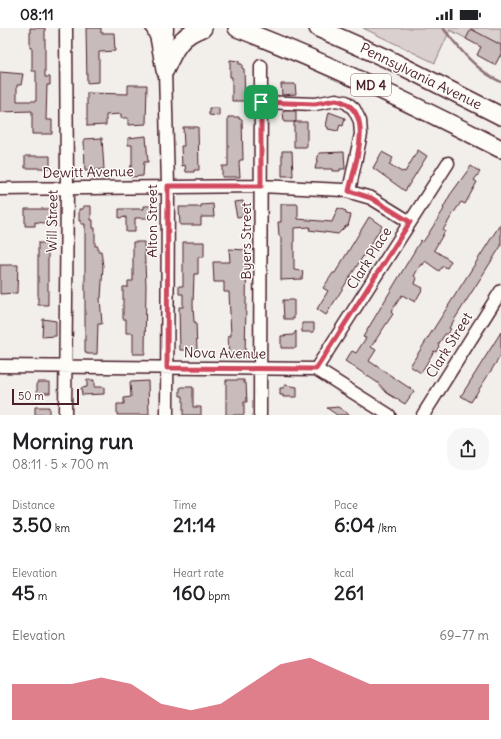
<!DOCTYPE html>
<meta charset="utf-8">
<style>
body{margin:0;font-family:Delius,sans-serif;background:#f6f6f6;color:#202124;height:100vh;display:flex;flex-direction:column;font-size:15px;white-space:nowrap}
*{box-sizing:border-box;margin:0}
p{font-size:13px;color:#757577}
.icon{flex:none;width:22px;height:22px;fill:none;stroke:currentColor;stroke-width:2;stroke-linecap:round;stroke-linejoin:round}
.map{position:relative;height:387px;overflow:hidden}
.side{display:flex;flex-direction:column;background:#fff;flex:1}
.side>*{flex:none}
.scale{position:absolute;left:12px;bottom:10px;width:67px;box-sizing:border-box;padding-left:4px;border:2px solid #4a1f2b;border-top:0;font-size:11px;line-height:14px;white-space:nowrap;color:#4a1f2b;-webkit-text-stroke:3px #fdfcf7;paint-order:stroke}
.pin{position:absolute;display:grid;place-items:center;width:34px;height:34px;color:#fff;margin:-17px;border-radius:8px;box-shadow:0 2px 6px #0006}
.round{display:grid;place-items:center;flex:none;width:42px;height:42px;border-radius:16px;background:#f6f6f6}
.head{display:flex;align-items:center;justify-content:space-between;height:68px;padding:0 12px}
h1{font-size:22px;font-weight:700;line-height:30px}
.figures{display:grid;grid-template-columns:repeat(3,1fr);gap:6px;height:68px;padding:4px 12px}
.figures div{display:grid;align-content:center}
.figures b{font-size:20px;font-weight:700}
.figures small{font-size:11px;font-weight:400}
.figures p{font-size:11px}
.chart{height:112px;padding:8px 12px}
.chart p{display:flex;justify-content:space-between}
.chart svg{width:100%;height:72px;margin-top:4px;fill:#d1495b;opacity:.7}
.status{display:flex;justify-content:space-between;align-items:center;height:28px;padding:0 20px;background:#fff;direction:ltr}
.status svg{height:11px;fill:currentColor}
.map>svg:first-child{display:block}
.green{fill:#d9d0cf;stroke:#92787d}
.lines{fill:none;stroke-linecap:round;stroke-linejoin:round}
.stream{stroke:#8b6f75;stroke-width:2.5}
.building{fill:#c8bbbb;stroke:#4a1f2b}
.minor-casing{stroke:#4a1f2b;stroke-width:15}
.highway-casing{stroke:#4a1f2b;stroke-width:20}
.minor{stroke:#fdfcf7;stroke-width:12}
.highway{stroke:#fdfcf7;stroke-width:17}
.route-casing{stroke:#fff;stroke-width:8}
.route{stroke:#d1495b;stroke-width:5}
.labels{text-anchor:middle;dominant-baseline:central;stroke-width:3;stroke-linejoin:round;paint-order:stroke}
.shield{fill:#fdfcf7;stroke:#806168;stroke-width:1}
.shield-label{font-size:13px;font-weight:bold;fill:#4a1f2b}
.street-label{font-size:14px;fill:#4a1f2b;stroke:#fdfcf7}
</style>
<div class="status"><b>08:11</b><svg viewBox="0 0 49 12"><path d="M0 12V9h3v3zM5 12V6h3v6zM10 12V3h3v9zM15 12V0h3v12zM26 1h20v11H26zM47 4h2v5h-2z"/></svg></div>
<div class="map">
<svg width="501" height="387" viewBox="0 0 501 387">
<rect width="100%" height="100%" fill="#f2efeb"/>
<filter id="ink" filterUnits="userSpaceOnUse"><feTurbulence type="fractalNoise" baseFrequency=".025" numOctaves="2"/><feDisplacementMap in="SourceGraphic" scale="8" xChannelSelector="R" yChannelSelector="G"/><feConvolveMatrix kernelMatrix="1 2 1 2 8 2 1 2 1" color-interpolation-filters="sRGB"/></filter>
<g filter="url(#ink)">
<path class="green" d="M363,0h138v29l-51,-27 -15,33z"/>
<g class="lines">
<path class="stream" d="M443,0c16,20 33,43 58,54"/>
</g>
<path class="building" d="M30,0h15v49h5v8h-3l-1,35h6v14h-20v-23l-32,1v-40l23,2 -2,11h-4v16h19v-30h-4v-23h-2z
M86,0h15v5h13l1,18 -16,1v30l-12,1z
M471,1l30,16v9l-6,11 -18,-10 4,-8 -15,-8z
M230,32l9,1v3h3v4l2,1 1,32h-13v-24h-2z
M281,56h14l1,10 -14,1z
M128,57h19l-1,39 -18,1v-7h-7v-4l-15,1v10l-19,1v-33l41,1z
M209,80h10v8l-10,-1z
M283,83h13v11h-12z
M329,84l16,6 -2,8 -3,-1 -2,6 -10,-2v-2l-2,-1z
M228,89h11v2h3l1,41h-3l-1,2 1,15h-18v-11h6z
M294,94h13v25h-13z
M183,99h15l1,43h-5v2h-8l-1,-7 -3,1 -1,-20h3z
M146,108l2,26h-4l-1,14 -13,1v-11h2v-21h-4v-7z
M102,110l2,31 -19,2 -1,-32z
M418,122l9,6 -22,35 -32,-23 9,-16 11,6 -4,7 13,7 1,-1 2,1z
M282,123h10l1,25h-11z
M344,124l1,17h-5v2h-8v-2h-17l4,-16z
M25,128h25v12h-25z
M471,138l9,6 -6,8 3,2 -12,22 -4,-2 -10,15 -8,13 2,1 -11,19 17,11 -4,7 -4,-2 -4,5 -14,-10 -2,4 -2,-1 -7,12 3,2 -2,6 8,4 -8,14 -13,-7 -11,17 2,2 -22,33 5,3 -7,11 45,30 -9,13 -18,-11 -9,-10 -33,-22 7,-10 4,2 10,-15 -3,-1 58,-97 2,2 4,-6 17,-27 -1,-1 7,-13z
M243,173l1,15 -7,1 -3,-15z
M213,176l1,13h-13v8h-21l-1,-18h22v-2z
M281,176h17v15l34,3 6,-14 8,3v3l5,1 -3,11h-2l-8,8 -29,-4 1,-3 -16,1v42l9,1 -1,8 -21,1v-43l-2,-1 -1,-14h3z
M83,178h8v14h2v8h2v18h3v5h3l2,15 -2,32h-1l2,26h-4l-1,30h-10l-2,-3v-127h-4v-3h-2v-12h4z
M144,178h8v8h-3v4h-14v14h-9v-15l-7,1v-9h25z
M25,181h29v15l-19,-2v4h-10z
M369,189l13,9 -56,89 -9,-6 11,-18 -5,-3 10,-15h2z
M501,195v23l-52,82 2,1 -4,5h-2l-7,11 1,1 -3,6 -2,-1 -13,22 -11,-7z
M133,214h11l2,43 -1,69h-12v-21h-7v-14h-3v-32h5v-6h5z
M183,214h21v15h-6v17h-4l-1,31 1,17h2l1,28h-17l-1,-43h4v-13h-4v-8h4z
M38,215h10v62h-10z
M229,221l18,1 -2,107h-16l-1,-21h3l-2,-44h-5v-10h-10l-1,-20h17z
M0,237h18l-1,28 -17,1z
M283,272h11v19h-10z
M43,291l13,2v15l-14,1z
M302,295h12v9h-12z
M296,303v17h-15v-12l12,-1z
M501,304v23l-30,47 -10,-6z
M87,352h7v7h10v7l-22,1 -1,-7 6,-1z
M226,352h18v3h2l1,19h-3v13h-18z
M148,353l1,34h-32v-11h7v-6l7,-1 -1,-15z
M37,354h13v11h-13z
M285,357l12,2v10h-14v-2h-3v-7h3z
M182,359h11v20h8v8h-18v-19h-3v-8z
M35,379h14v8h-14z
M338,379l12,8h-13l-10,-7z"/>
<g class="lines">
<g class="minor-casing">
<path id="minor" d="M261,74l54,2 21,-4 10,2 8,7 6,12 1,13 -12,57
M0,161l261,-3 82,4 28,8 39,24
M0,338l316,3 73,46
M316,341l132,-206
M65,387l2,-228 -1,-159
M167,387l1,-229 -3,-116 2,-42
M260,387l1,-349
M423,387l78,-124"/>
</g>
<g class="highway-casing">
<path id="highway" d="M155,0l4,9 6,33
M237,0c91,35 178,77 264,121
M318,0l72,32 111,56
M165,42c9,-20 16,-36 38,-42"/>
</g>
<use href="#minor" class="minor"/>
<use href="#highway" class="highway"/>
</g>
</g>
<g class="lines" filter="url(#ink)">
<g class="route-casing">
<path id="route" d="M336,72c41,8 19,63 13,91l22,7 39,24 -94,147 -149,-1 1,-182h93v-84l54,2z"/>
</g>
<use href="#route" class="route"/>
</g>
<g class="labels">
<rect class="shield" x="351" y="46" width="40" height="22" rx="3"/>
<g class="shield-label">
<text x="371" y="57">MD 4</text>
</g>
<g class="street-label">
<text transform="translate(421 48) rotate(26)">Pennsylvania Avenue</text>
<text transform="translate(88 144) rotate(-1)">Dewitt Avenue</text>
<text transform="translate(52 193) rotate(-89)">Will Street</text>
<text transform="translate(152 193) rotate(-90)">Alton Street</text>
<text transform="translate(246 213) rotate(-90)">Byers Street</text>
<text transform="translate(369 230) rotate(-58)">Clark Place</text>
<text transform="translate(449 317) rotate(-58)">Clark Street</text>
<text transform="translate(225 325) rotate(1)">Nova Avenue</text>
</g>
</g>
</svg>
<div class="scale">50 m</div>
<div class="pin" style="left:261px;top:74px;background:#1e9e55"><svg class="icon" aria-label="arrive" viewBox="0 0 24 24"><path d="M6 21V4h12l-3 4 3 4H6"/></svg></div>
</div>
<section class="side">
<div class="head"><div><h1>Morning run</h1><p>08:11 · 5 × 700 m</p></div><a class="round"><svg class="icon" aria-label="share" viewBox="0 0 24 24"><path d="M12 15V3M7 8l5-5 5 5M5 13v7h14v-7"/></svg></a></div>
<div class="figures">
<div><p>Distance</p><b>3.50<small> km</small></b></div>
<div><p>Time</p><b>21:14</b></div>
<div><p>Pace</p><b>6:04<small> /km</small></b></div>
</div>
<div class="figures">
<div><p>Elevation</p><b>45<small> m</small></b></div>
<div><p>Heart rate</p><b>160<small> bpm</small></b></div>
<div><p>kcal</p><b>261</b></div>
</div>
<div class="chart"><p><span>Elevation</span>69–77 m</p>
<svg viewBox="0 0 160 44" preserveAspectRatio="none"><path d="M0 44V22L10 22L20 22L30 18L40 22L50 34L60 38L70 34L80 22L90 10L100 6L110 14L120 22L130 22L140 22L150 22L160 22V44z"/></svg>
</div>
</section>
